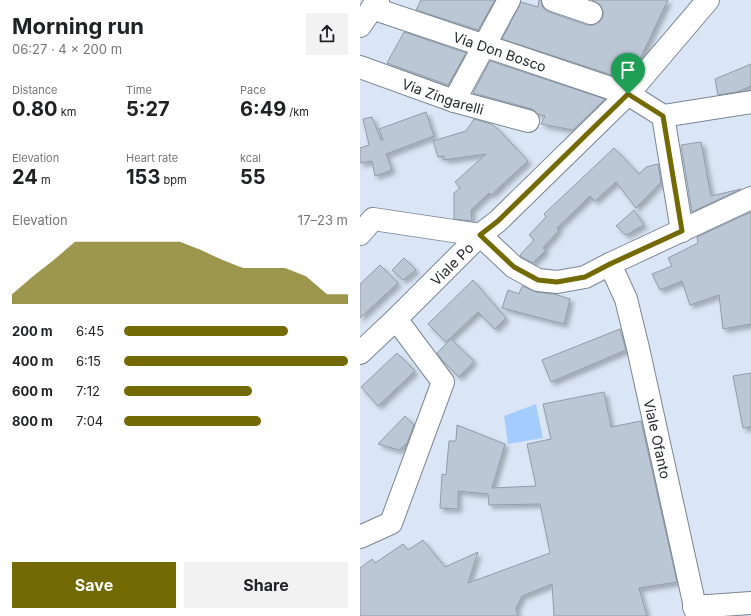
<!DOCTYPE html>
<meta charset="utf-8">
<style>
body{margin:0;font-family:Inter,sans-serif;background:#f2f2f2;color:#202124;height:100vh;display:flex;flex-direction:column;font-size:15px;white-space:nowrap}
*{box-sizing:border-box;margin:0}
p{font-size:13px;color:#757577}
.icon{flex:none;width:22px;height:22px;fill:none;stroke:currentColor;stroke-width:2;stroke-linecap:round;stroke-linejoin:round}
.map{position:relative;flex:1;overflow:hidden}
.sheet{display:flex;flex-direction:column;background:#fff;width:360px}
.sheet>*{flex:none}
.pin{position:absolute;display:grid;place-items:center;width:34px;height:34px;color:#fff;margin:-41px -17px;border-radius:50% 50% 50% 0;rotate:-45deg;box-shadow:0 0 4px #0007}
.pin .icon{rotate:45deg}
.round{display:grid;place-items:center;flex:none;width:42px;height:42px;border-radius:0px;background:#f2f2f2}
.summary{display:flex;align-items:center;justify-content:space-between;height:68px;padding:0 12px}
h1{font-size:22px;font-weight:700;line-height:30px}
.figures{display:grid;grid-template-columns:repeat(3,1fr);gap:6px;height:68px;padding:4px 12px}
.figures div{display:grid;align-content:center}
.figures b{font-size:20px;font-weight:700}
.figures small{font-size:11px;font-weight:400}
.figures p{font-size:11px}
.chart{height:112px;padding:8px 12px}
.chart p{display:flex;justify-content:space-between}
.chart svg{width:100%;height:72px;margin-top:4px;fill:#746a03;opacity:.7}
.action{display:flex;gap:8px;margin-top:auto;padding:8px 12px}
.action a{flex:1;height:46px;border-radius:0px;background:#746a03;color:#fff;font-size:16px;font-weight:700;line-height:46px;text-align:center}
.action a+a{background:#f2f2f2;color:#202124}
ul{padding:0 12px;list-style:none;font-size:13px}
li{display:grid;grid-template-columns:64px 48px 1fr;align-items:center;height:30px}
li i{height:10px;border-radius:5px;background:#746a03}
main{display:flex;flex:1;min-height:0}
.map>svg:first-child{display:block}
.grass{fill:#a4cdfe}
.building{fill:#bbc7d5;stroke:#919caa;filter:url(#shadow)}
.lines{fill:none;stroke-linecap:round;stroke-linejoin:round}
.street-casing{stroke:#7b8693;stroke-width:24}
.street{stroke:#fff;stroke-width:22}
.route-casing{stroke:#fff;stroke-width:8}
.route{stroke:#746a03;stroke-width:5}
.labels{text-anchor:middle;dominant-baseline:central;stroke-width:3.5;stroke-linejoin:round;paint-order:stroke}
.street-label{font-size:14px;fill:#262a30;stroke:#dae6f5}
</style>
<main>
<section class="sheet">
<div class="summary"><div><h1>Morning run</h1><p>06:27 · 4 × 200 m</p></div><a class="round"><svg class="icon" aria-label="share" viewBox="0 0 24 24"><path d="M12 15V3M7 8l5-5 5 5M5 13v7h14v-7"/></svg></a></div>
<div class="figures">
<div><p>Distance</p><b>0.80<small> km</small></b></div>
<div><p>Time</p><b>5:27</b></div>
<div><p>Pace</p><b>6:49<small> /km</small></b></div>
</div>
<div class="figures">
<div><p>Elevation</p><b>24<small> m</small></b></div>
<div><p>Heart rate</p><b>153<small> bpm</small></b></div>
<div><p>kcal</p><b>55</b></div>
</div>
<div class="chart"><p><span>Elevation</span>17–23 m</p>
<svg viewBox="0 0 160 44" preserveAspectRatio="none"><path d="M0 44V38L10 27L20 17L30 6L40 6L50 6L60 6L70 6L80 6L90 11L100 17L110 22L120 22L130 22L140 27L150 38L160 38V44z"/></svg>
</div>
<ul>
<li><b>200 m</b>6:45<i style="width:73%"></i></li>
<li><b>400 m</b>6:15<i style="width:100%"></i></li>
<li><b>600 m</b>7:12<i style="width:57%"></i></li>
<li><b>800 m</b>7:04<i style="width:61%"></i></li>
</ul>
<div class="action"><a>Save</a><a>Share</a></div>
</section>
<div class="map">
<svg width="391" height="616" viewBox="0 0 391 616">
<defs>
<filter id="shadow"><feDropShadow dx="3.5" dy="3.5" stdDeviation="2" flood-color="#0004"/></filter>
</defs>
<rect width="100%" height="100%" fill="#dae6f5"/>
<path class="grass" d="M176,404l7,34 -35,6 -4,-28z"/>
<path class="building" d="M61,0h74l-17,30 -62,-20z
M179,0h2l2,8 6,4 38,13h6l6,-3 4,-5v-6l-3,-6 -8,-5h76l-29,61 -15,18 -122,-40 19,-37 17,5z
M44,32l62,21 -18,32 -61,-22z
M130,61l115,38 -32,31 -32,-6 4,-8 -7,-2 -6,-5 -59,-16z
M391,64v22l-14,6 -19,3 -3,-16z
M66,112l8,24 -48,18 6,16 -17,6 -3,-15 -12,2v-15l9,-3 -6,-26 9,-2 9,23h2l-4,-11z
M114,119l17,5 7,5 30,32 -37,34 -2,-2 -18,17 1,11 -18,-2v-26l6,-5 -5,-6 31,-28 -42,6v-4l-6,1 -5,-16 33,-10z
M341,142l10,54 30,-7 -49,23 -11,-67z
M254,148l25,26 7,-7 12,-3 3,18 -25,26 -20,-26 -21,19 -5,-5 -33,32 2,2 -16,18 3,2 -13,13 -12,-6 -1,-2 14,-15 -5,-5 17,-18 -2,-3z
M274,210l10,15 -18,10 -10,-9z
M391,212v112l-28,5 -4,-34 -29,10 -8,-24 -22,9 -8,-16 20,-8 -4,-8 30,-15 -1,-6z
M44,258l12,12 -13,10 -11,-10z
M20,265l18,18 -38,35v-34z
M113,280l33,38 -11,11 -17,-17 -32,30 -18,-18z
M162,286l14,6 18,2 16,5 -6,25 -62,-16 6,-18 11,4z
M260,329l6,21 -75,32 -9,-22z
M91,339l23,22 -15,16 -16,-16 -6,-8z
M37,353l18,18 -37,35 -17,-19z
M391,373v54l-8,1 -10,-52z
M244,392l7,35 30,-6 36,161 -38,6 8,28h-93l-2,-32 -30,12 -6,12 2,8h-158v-48l12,-9 3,4 28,-19 5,6 15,-10 22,27 33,-15 -10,31 82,-30 -10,-49 -51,1 -1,-11 -30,-3v18l-18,-1 2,-34 4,1 3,-34h7l1,-16 48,19 -13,44 44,-2 -9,-42 24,-5 -8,-35z
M45,416l9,9 -7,18 -8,7 -21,-6z"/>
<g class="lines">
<g class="street-casing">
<g id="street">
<path d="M193,0l38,13"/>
<path id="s1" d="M12,8l256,86 35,22 88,-14"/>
<path d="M0,26l18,-26"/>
<path id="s2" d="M0,67l94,34 74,20"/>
<path d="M94,101l55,-101"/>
<path d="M303,116l19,115"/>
<path d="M0,234l13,-15 107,16 34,32 24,13 19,2 28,-5 25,-13 141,-66"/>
<path id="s3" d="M250,264l16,35 12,49 59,268"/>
<path id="s4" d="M0,353l36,-34 84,-84 18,-14 130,-127 80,-94"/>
<path d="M0,537l31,-14 52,-141 -47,-63"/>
<path d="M334,607l57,-4"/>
</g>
</g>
<use href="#street" class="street"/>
</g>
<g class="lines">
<g class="route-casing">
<path id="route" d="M268,94l35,22 19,115 -72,33 -25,13 -28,5 -19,-2 -24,-13 -34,-32 18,-14z"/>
</g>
<use href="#route" class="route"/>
</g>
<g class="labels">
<g class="street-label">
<text stroke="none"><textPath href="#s1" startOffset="135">Via Don Bosco</textPath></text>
<text stroke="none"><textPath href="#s2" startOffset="88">Via Zingarelli</textPath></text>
<text stroke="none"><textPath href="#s4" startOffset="128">Viale Po</textPath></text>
<text stroke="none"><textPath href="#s3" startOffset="182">Viale Ofanto</textPath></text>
</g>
</g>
</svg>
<div class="pin" style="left:268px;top:94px;background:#1e9e55"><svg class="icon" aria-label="arrive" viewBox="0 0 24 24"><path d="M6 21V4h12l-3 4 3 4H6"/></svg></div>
</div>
</main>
